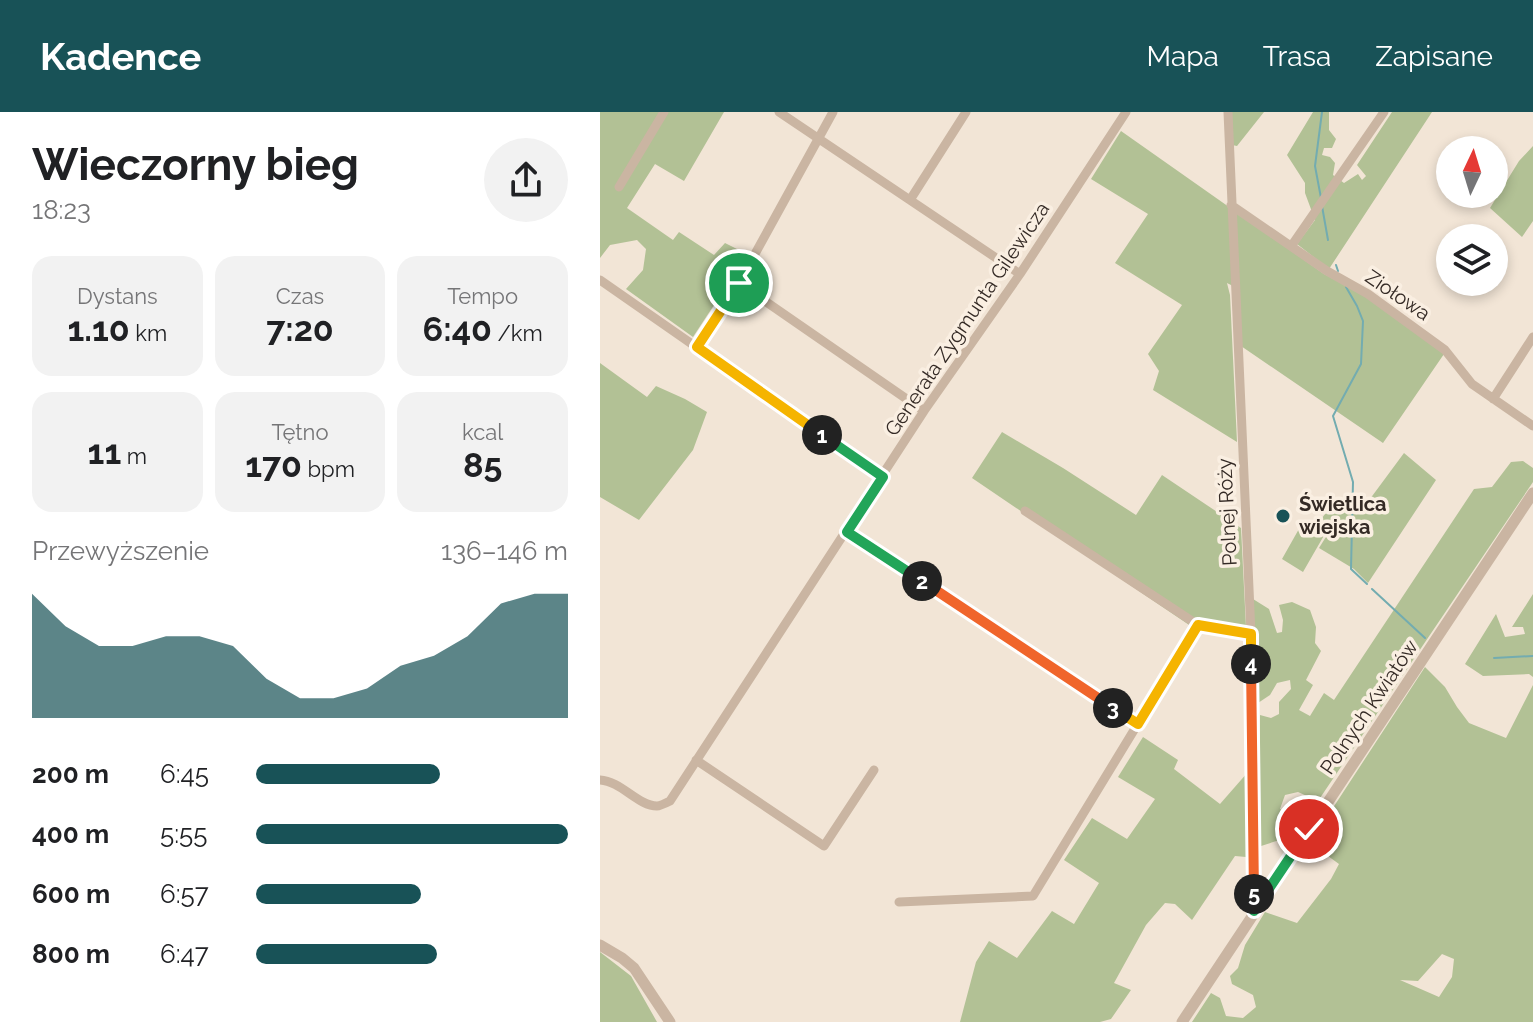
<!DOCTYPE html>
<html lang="pl">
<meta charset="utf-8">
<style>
body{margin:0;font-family:Raleway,sans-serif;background:#f2f2f2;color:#202124;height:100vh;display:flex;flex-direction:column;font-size:30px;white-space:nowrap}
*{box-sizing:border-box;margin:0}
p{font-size:26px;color:#757577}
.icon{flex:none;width:44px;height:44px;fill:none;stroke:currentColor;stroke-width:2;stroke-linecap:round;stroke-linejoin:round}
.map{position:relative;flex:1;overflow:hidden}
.side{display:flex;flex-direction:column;background:#fff;width:600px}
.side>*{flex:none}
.needle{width:52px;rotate:4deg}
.fabs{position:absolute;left:836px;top:24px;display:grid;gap:16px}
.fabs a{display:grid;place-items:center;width:72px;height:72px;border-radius:50%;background:#fff;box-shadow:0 4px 12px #0003;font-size:40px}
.pin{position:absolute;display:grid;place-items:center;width:68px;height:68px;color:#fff;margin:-34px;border:4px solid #fff;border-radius:50%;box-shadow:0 2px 8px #0007}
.km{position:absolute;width:40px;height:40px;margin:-20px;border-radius:50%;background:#222;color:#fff;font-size:22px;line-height:40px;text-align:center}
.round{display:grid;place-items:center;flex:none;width:84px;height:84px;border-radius:42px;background:#f2f2f2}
.summary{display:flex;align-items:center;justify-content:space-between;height:136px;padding:0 32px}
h1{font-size:44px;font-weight:700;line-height:60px}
.stats{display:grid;grid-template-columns:repeat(3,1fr);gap:12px;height:136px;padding:8px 32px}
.stats div{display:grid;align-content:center;border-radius:20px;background:#f2f2f2;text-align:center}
.stats b{font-size:34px;font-weight:700}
.stats small{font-size:22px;font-weight:400}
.stats p{font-size:22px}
.chart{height:224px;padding:16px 32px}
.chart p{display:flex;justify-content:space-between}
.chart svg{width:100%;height:144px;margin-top:8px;fill:#185257;opacity:.7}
ul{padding:0 32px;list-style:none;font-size:26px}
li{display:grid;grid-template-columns:128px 96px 1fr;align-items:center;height:60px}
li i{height:20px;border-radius:10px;background:#185257}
header{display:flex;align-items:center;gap:48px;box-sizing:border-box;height:112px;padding:0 40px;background:#185257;color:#fff}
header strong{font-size:38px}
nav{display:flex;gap:44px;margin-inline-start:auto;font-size:28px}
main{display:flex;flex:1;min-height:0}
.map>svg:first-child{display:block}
.green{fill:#b2c195;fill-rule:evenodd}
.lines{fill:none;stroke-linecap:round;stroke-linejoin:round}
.stream{stroke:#73acb0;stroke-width:2}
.minor{stroke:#cab5a2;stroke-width:9}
.tertiary{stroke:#cab5a2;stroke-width:11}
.split-1-casing{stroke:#fff;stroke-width:16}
.split-2-casing{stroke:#fff;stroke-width:16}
.split-3-casing{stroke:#fff;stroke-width:16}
.split-4-casing{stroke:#fff;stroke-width:16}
.split-5-casing{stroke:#fff;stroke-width:16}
.split-6-casing{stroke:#fff;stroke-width:16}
.split-1{stroke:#f5b400;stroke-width:10}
.split-2{stroke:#22a559;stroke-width:10}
.split-3{stroke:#f0652b;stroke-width:10}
.split-4{stroke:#f5b400;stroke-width:10}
.split-5{stroke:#f0652b;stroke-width:10}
.split-6{stroke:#22a559;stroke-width:10}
.poi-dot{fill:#185257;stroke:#faefe2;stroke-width:3}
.labels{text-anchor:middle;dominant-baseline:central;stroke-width:7;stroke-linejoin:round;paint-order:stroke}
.street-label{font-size:20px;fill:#342a25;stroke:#faefe2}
.poi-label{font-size:20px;font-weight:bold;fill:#342a25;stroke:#faefe2;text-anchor:start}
</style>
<header>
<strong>Kadence</strong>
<nav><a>Mapa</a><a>Trasa</a><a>Zapisane</a></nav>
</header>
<main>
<section class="side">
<div class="summary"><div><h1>Wieczorny bieg</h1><p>18:23</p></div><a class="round"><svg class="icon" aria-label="share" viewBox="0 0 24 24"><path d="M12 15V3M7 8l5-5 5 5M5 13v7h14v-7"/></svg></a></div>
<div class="stats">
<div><p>Dystans</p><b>1.10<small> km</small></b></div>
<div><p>Czas</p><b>7:20</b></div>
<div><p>Tempo</p><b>6:40<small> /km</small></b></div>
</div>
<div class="stats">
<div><b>11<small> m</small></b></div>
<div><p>Tętno</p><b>170<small> bpm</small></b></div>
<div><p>kcal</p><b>85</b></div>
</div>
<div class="chart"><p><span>Przewyższenie</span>136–146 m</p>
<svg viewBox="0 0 160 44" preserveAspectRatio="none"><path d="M0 44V6L10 16L20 22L30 22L40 19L50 19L60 22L70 32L80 38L90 38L100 35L110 28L120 25L130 19L140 9L150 6L160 6V44z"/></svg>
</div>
<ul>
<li><b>200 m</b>6:45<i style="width:59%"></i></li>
<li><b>400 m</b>5:55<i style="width:100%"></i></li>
<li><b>600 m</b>6:57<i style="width:53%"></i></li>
<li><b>800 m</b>6:47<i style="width:58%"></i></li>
</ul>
</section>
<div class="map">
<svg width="933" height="910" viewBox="0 0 933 910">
<rect width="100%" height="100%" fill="#f2e5d6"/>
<path class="green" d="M0,0h124l-40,69 -29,-17 -28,44 46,32 6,-8 35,23 11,-12 12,6 4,15 -48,73 -67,-48 17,-19 3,-21 -9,-9 -27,5 -10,13z
M632,0h32l-27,34 -5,-1z
M713,0h16v18l7,9 -4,9h-8l-2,7 8,2 5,6 -2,12 11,8 14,-9 4,6 4,-4 -9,-11 35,-53h40l-103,157 -32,-25 18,-24 -10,-27v-10l-18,-28z
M521,19l203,143 40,21 80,59 -61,89 -142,-97 -2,-57 -12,-6 3,12 7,147 -84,-52 6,-19 -11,-17 34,-49 -67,-42 33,-49 -57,-35z
M933,34v75l-11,16 -32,-29 29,-47z
M0,251l47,34 9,-11 29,13 22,13 -14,38 -54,70 -39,-23z
M402,320l61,36 73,47 26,-40 79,53 5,99 -6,10 -39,-4 -229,-155z
M804,341l32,27 -68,103 -14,-14 -35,-21 10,-16 -12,-7 13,-18 13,1 24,-5z
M923,349l10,7v14l-215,319 -20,-9 -13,3 -5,14 13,6 17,-1 -15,21 -37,12 2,-132 11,3 8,-4v-12l12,-13 -1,-9 -13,3 -7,12 -12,8 -5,-104 16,10 8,24 5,-1 1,-12 -4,-15 13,-3 18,8 6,17 -1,16 6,8 -15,29 7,5 -14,25 11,6 14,-23 10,7 140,-211 18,-2 19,-25z
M704,408l22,12 -23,40 -21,-13z
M933,482v83l-4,-3 -46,2 -18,-12 31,-50 9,23 20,-3 -2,-7h-11z
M825,555l20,20 12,20 12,16 37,15 27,-53v337h-341l19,-29 9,5 6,18 17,2 13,-11 -3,-12 -21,-11 -2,-8 8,-8 7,-23 20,-33 32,11 34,-44 8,-15 -29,-21zM842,842l12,5 -2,18 -13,20 -39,-17 18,1z
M543,625l35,23 -4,9 46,35 28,-32 -2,85 -11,-1 -43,64 -17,-16 -10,-1 -19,22 -32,58 17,7 -20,29 -11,3h-140l16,-60 13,-21 28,17 35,-47 22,13 25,-41 -35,-23 28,-42 35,21 28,-40 -37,-22z
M0,840l31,24 26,46h-57z"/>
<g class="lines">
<path class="stream" d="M721,86l-6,-32 7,-54
M722,94l6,34
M736,153l2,6
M746,175l11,19 6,15 -2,43 -28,52 20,66 -2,87 16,15
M772,477l53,49
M894,546l39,-2"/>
<path class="minor" d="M179,0l241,162
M628,0l23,522 3,277
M19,75l45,-75
M310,88l56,-88
M631,93l96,66 41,23 77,56 27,34 61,42
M692,133l92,-133
M0,168l283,197
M139,171l185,128
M97,235l42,-64 94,-171
M893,287l40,-62
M425,399l173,114 53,9
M247,420l291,192
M96,648l128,86 50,-76
M0,668c21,1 38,26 57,26 3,0 9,-3 13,-5l254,-390 96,-137 106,-162
M299,790l134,-6 165,-271"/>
<path class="tertiary" d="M0,833l22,13 12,10 36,54
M582,910l351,-529"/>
</g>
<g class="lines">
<g class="split-1-casing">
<path id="split-1" d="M139,171l-42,64 125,88"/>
</g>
<g class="split-2-casing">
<path id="split-2" d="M222,323l61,42 -36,55 75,49"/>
</g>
<g class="split-3-casing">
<path id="split-3" d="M322,469l191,127"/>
</g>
<g class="split-4-casing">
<path id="split-4" d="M513,596l25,16 60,-99 53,9v30"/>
</g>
<g class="split-5-casing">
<path id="split-5" d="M651,552l3,230"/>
</g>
<g class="split-6-casing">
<path id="split-6" d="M654,782v17l55,-82"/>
</g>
<use href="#split-1" class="split-1"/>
<use href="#split-2" class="split-2"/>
<use href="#split-3" class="split-3"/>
<use href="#split-4" class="split-4"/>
<use href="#split-5" class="split-5"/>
<use href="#split-6" class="split-6"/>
</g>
<circle class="poi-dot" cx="683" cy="404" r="8"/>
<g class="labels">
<g class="street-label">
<text transform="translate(798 183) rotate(34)">Ziołowa</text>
<text transform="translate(367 207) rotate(-56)">Generała Zygmunta Gilewicza</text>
<text transform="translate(627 400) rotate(-93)">Polnej Róży</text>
<text transform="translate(769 595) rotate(-56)">Polnych Kwiatów</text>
</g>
<g class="poi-label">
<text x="699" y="392">Świetlica<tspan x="699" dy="23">wiejska</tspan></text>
</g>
</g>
</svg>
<div class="fabs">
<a><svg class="needle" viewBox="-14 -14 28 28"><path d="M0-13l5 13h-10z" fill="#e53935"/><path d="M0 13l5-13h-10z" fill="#757577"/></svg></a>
<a><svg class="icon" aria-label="layers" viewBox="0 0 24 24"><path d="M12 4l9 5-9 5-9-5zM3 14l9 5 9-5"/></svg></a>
</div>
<div class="pin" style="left:139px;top:171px;background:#1e9e55"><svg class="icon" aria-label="arrive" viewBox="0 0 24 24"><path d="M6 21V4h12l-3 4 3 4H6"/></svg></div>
<div class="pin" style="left:709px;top:717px;background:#d93025"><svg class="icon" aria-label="check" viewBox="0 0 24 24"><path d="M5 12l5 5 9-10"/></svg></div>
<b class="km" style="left:222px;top:323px">1</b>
<b class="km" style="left:322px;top:469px">2</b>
<b class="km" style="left:513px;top:596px">3</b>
<b class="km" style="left:651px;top:552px">4</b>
<b class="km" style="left:654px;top:782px">5</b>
</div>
</main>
